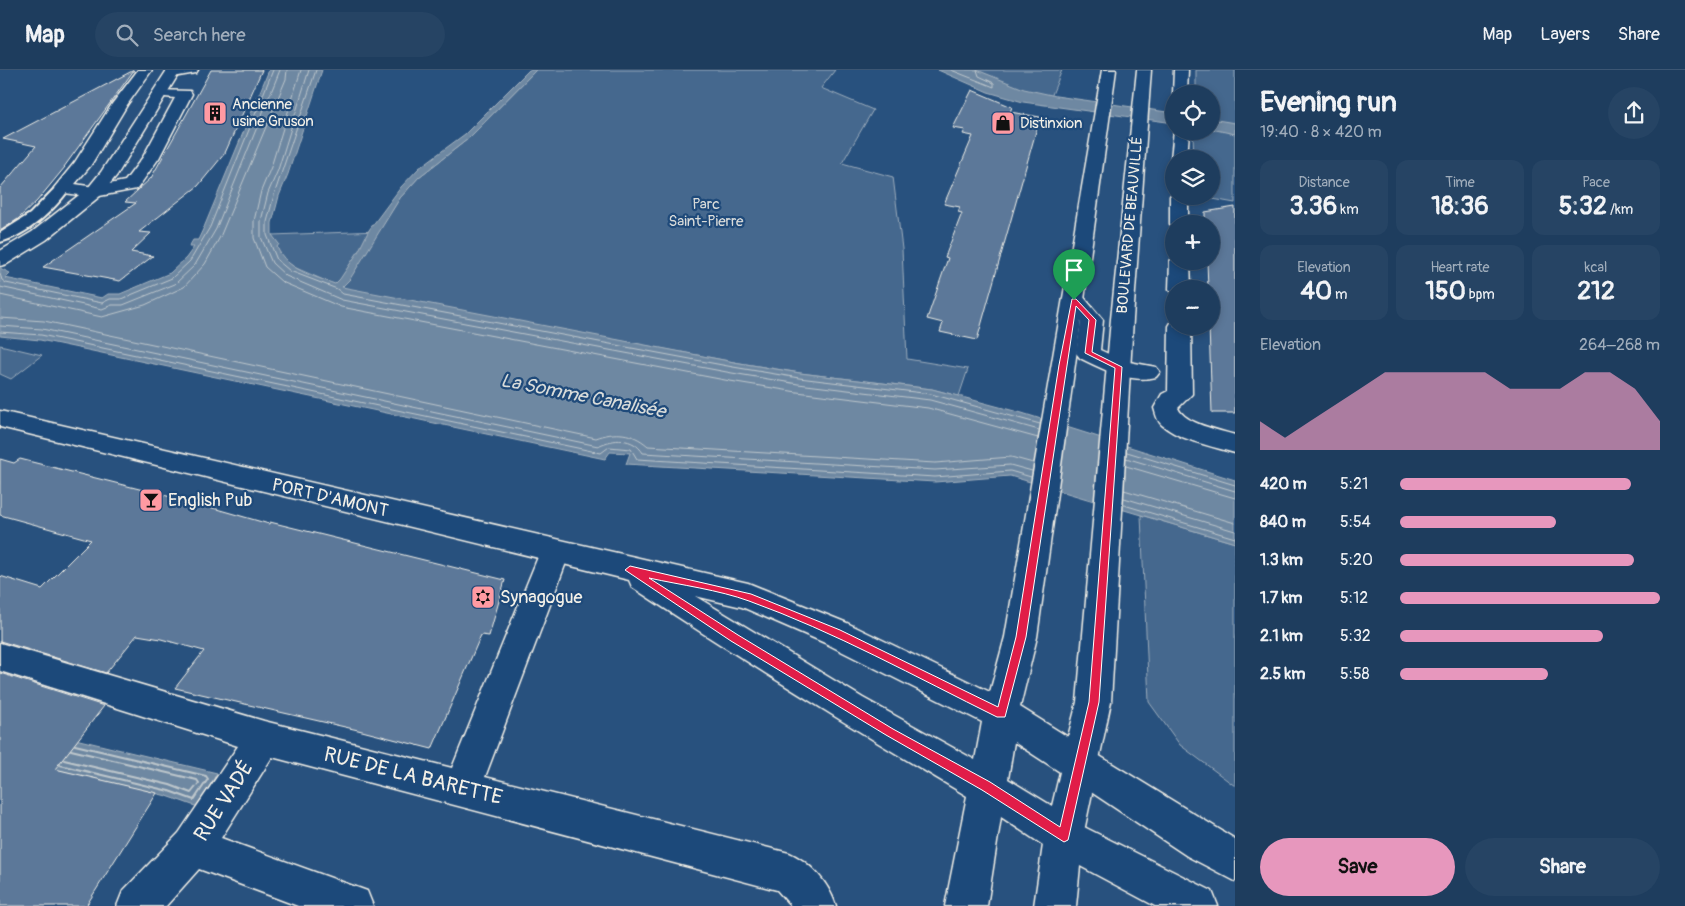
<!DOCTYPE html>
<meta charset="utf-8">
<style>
body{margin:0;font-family:Pangolin,sans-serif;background:#264464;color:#f1f3f6;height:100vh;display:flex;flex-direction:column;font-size:19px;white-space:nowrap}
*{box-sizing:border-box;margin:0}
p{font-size:16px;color:#a1aebc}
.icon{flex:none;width:28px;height:28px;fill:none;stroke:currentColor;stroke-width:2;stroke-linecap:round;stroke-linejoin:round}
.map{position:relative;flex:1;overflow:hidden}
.sheet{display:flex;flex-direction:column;background:#1e3d5e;width:450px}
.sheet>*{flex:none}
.controls{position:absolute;left:1165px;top:15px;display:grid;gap:10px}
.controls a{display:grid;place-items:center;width:55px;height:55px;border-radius:50%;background:#1e3d5e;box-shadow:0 2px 8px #0003,0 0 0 1px #3c5673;font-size:25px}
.pin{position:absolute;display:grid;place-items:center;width:42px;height:42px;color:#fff;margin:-51px -21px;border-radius:50% 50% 50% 0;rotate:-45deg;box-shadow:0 0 5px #0007}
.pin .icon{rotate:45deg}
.round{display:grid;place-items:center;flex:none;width:52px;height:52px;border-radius:26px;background:#264464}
.summary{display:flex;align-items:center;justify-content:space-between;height:85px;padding:0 25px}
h1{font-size:28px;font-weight:700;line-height:38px}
.figures{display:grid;grid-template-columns:repeat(3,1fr);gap:8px;height:85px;padding:5px 25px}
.figures div{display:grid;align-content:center;border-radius:12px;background:#264464;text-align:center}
.figures b{font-size:25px;font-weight:700}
.figures small{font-size:14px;font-weight:400}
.figures p{font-size:14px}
.chart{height:140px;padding:10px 25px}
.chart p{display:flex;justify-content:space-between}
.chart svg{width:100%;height:90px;margin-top:5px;fill:#e797bd;opacity:.7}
.primary-button{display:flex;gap:10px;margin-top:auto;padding:10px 25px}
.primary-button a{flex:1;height:58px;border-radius:30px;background:#e797bd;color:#111;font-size:20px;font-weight:700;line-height:58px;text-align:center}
.primary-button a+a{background:#264464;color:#f1f3f6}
ul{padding:0 25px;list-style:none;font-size:16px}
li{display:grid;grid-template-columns:80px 60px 1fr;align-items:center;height:38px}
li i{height:12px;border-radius:6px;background:#e797bd}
header{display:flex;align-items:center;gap:30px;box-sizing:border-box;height:70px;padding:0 25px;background:#1e3d5e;border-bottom:1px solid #3c5673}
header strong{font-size:24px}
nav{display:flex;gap:28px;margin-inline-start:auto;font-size:18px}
.search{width:350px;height:45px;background:#264464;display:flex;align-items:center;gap:12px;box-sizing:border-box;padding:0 18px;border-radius:28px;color:#a1aebc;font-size:19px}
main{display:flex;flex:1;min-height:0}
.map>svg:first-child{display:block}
.green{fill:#45688e;stroke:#9cacbb}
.water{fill:#6e88a2;stroke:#a4b2be}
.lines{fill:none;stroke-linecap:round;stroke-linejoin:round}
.shore-far1{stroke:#bec7cc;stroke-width:1}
.shore{stroke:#bec7cc;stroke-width:2}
.building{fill:#5b7899;stroke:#f4f1e8}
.pedestrian-casing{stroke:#f4f1e8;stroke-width:4}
.minor-casing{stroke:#f4f1e8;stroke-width:3}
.tertiary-casing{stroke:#f4f1e8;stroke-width:3}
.secondary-casing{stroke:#f4f1e8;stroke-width:3}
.pedestrian{fill:#1f4a7a;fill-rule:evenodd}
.minor{fill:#1f4a7a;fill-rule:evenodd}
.tertiary{fill:#1f4a7a;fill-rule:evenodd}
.secondary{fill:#1f4a7a;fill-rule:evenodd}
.route{fill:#e11d48;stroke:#fff;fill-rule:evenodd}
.labels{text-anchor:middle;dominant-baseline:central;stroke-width:4.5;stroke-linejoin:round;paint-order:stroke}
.far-poi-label{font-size:15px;fill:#f4f1e8;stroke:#1f4a7a;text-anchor:start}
.far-park-label{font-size:15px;fill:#dadcda;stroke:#1f4a7a}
.far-street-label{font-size:15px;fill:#f4f1e8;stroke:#1f4a7a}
.street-label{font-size:18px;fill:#f4f1e8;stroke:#1f4a7a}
.poi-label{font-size:18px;fill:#f4f1e8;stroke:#1f4a7a;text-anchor:start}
.water-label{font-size:19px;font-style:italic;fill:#d9dcda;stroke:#1f4a7a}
.near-street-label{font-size:21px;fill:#f4f1e8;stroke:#1f4a7a}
</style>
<header>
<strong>Map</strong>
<div class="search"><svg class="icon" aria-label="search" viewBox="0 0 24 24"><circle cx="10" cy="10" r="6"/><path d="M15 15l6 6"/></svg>Search here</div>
<nav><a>Map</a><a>Layers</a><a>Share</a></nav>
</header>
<main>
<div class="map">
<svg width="1235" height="836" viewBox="0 0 1235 836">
<rect width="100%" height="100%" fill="#28517e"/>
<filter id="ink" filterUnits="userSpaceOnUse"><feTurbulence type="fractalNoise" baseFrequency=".02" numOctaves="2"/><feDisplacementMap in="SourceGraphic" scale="10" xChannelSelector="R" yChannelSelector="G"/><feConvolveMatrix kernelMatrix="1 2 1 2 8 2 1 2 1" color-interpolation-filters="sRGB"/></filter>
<g filter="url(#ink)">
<path class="green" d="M536,0h299l-14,18 52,22 -31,53 51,14 9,72 5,110 61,10 -9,27 -27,-7 -132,-16 -66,-11 -390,-73 -50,-22 -13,-10 -9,-22 107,-4 21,-33 19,-21 49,-38z
M966,0h96l-11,27 -39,-8z
M1196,0h39v133l-39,-7h15v-37h-17l-1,-25v-3h18v-37h-15z
M0,275l42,10 -31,24 -11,-5z
M1141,445l94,28v243l-55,-41 -31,-43z"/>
<path class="water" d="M269,0h53l-34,104 -9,22 -7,27v12l7,9 -2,3c10,23 36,29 58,37l5,-5 18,-27 11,-22 32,-43 18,-19 46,-34 64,-64h7l-68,69 -49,38 -19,21 -50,81 -8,8 392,75 66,11 132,16 90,24 213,67v63l-225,-67 -75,6 -309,-18 4,-11 -20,-1 -5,7 -565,-119 -40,-4v-68l10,5 -5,5 97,20 6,-4h12l50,-21 16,-15 8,-11h-5l4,-7h5l7,-15z
M938,0h39l47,19 32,7 118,17v10l-151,-21 -35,-10z
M1211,49l24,4v11l-24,-5z
M0,651l217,52 -19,34 -31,-11 -167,-40z"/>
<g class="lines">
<path class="shore-far1" d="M301,0l-30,97 -10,24 -7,30v17l11,29 17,15 59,25 389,74 67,11 131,16 110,30
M309,0l-31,100 -10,23 -7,28v16l11,26 14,13 56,24 390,73 66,11 132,16 109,30
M316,0l-42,125 -7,27v13l10,25 13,11 47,18 6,5 390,73 66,11 132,16 109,30
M951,0l43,17v-4l-15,-7 -2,-6
M0,204l2,6 4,3 96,20 8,-4h11l51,-21 18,-17 20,-34 63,-157
M0,217l102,22 10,-4h11l52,-21 20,-19 21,-36 64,-159
M0,225l102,22 43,-12 39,-18 21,-23 15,-27 66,-158 1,-9
M0,248l44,3 552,117c19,-7 36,-6 52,8l287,17 76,-6 22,6
M0,256l42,3 556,117c16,-8 35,-9 45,7l292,17 75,-5 22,6
M0,262l41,3 560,118 8,-6 22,2 6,10 298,18 75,-6 21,6
M1127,382l108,33
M1126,388l109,33
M1126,396l109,32
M1124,420l111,33
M1124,428l111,33
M1124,435l111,33"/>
<path class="shore" d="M64,690l106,25 21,8 8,-10 -2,-3 -126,-30
M60,695l109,26 25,9 14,-21 -2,-3 -131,-31"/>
</g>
<path class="building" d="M134,0l-70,97h1l-28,34 -19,18 -18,12v-43l36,-42 -33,-7z
M211,0h51l-37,83 -27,33 -59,46 12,1 -20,19 22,4 -33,25 -77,-14 93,-64 -11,-1 26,-24z
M972,20l40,17 -2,5 30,5 -63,223 -37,-8 3,-9 -16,-4 21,-61 -3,-1 17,-44 -4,-1 2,-5 -16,-3 29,-68 -10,-2 2,-4 -12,-2z
M1235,137v206h-23l-3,-87h2v-37h-3l-1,-28h4v-37h-6v-12z
M0,389l14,4 6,-4 179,45 70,20 1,-2 235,58 -16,56 -8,-1 -49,114 -74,-19 -183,-42 29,-37 -43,-12 -24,-4 -31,38 -106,-32v-65l42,13 49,-49 -91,-25z
M0,603l104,33 -49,63 102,24 -71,113h-86z"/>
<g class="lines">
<g class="pedestrian-casing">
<path id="pedestrian" d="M63,114l7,4c-17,23 -42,47 -70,54v-9l30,-19 28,-29z"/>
</g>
<g class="minor-casing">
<path id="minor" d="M138,0h14l-25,35 -36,60 -16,19 19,3 31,-6 18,-24 32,-59 -20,-2 -2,-3 2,-3 35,1 2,3 -33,64 -22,31 -43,8 -37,-5 -3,-4 21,-26 37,-58z
M168,0h30l-2,3 -23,4 -5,-1 -2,-3z
M1174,0h14l-1,24h-13v2l-1,-2z
M1174,60l15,1 -2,28h-13v4l-3,-4z
M1174,122v4h14v28h-14v4l-4,-4v-28z
M1174,187v4h16l1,28h-17v5l-5,-5 1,-28z
M1074,224l8,1 21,25 -3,30 24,11 32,6 4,5 -4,5c-25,7 -54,-8 -76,-19l-4,-5 5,-32 -18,-21 3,-5z
M1172,251h2v5h17l1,68 -14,14c7,16 41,22 57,27v18c-23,-7 -54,-12 -73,-28 -5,-4 -6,-11 -8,-17l8,-14 6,-3 1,-65z
M555,471l10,3 5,8 -85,225 304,76c21,9 40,30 47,53h-45l-14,-16 -505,-133 -51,81 146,53 6,15h-75l-99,-37 -33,37h-49l6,-15 56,-58 59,-87 -238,-75v-28l264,78 188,47 88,-216 5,-8z"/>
</g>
<g class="tertiary-casing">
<path id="tertiary" d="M167,0h14l-64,105 -17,21 -54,44 -39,24 -7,2v-15l32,-19 56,-44 13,-16z
M1080,677l13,5 142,87v42l-48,-25 -120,-80 -5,-12 5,-12z
M1064,747l148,74 6,15h-63l-105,-56 -5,-14 5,-14z"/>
</g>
<g class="secondary-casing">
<path id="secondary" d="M1102,0h14l-79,567 -17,70 48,30 9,-35 34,-383 26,-249h14l-18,249 -22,383 -28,134 -7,70h-42l9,-61 -42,-28 -14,89h-42l22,-110c-113,-67 -225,-136 -335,-209l-3,-7 -629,-153v-16l748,172 99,40 143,69 15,-55zM695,526l47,11 83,36 157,79 -7,38 -112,-62zM1014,672l46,30 -8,34 -44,-27z"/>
</g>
<use href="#pedestrian" class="pedestrian"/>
<use href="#minor" class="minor"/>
<use href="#tertiary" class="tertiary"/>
<use href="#secondary" class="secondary"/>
</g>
</g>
<path class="route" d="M1072,229h4l20,21 -4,32 30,15 -23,335 -30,134 -1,4 -4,2 -82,-52 -96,-55 -155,-94 -106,-71 5,-4 121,28 89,36 158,77 18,-70 43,-272zM1076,236l13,14 -4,33 30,15 -26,334 -29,125 -70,-45 -97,-53 -155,-94 -89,-57c32,7 70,12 100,23 86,31 167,76 248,116h8l21,-80z"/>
<defs>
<g id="building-square" transform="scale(1.25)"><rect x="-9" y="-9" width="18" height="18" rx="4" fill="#ff9aa2" stroke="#1f4a7a"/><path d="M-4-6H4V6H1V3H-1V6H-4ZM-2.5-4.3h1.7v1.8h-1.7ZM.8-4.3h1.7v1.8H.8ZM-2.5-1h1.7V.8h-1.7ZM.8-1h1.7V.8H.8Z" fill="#111"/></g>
<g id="shop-square" transform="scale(1.25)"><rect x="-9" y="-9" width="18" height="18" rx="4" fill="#ff9aa2" stroke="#1f4a7a"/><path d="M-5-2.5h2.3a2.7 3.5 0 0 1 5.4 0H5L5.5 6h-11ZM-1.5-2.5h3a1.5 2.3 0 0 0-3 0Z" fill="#111"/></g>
<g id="bar-square" transform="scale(1.25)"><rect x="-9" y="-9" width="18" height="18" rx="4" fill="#ff9aa2" stroke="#1f4a7a"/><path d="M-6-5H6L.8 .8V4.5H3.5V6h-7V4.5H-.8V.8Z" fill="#111"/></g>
<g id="synagogue-square" transform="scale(1.25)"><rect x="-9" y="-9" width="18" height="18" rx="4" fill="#ff9aa2" stroke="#1f4a7a"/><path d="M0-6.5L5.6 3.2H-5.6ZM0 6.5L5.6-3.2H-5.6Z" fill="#111"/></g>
</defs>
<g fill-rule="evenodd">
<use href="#building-square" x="215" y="43"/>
<use href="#shop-square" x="1003" y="53"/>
<use href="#bar-square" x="151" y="430"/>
<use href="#synagogue-square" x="483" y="527"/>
</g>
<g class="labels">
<g class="far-poi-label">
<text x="232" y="34">Ancienne<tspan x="232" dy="17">usine Gruson</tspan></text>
<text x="1020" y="53">Distinxion</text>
</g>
<g class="far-park-label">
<text x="706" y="134">Parc<tspan x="706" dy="17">Saint-Pierre</tspan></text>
</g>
<g class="far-street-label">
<text transform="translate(1130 155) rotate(-85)">BOULEVARD DE BEAUVILLÉ</text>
</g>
<g class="street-label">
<text transform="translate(330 428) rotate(13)">PORT D'AMONT</text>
</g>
<g class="poi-label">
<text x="168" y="430">English Pub</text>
<text x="500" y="527">Synagogue</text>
</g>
<g class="water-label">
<text transform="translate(583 326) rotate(11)">La Somme Canalisée</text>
</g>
<g class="near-street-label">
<text transform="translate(413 706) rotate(14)">RUE DE LA BARETTE</text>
<text transform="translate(224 731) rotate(-57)">RUE VADÉ</text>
</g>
</g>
</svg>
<div class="controls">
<a><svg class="icon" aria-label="locate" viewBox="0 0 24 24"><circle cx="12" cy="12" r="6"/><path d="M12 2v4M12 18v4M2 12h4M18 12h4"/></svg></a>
<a><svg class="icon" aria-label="layers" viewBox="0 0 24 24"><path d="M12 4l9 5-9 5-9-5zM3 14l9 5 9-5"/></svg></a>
<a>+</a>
<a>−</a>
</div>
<div class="pin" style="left:1074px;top:230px;background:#1e9e55"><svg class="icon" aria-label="arrive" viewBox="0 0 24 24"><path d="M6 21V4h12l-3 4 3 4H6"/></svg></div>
</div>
<section class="sheet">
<div class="summary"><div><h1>Evening run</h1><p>19:40 · 8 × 420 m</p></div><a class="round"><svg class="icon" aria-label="share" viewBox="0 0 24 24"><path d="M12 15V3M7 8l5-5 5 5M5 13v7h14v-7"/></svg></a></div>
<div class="figures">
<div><p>Distance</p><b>3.36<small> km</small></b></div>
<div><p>Time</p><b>18:36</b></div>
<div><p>Pace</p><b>5:32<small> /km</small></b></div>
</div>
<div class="figures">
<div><p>Elevation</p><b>40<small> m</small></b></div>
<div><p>Heart rate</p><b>150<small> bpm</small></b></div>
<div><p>kcal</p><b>212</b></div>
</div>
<div class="chart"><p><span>Elevation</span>264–268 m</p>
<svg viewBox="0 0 160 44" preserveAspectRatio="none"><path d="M0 44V30L10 38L20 30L30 22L40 14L50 6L60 6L70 6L80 6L90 6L100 14L110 14L120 14L130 6L140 6L150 14L160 30V44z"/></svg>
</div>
<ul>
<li><b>420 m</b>5:21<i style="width:89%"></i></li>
<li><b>840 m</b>5:54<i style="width:60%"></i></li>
<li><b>1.3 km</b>5:20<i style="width:90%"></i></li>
<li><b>1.7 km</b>5:12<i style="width:100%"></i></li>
<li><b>2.1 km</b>5:32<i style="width:78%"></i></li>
<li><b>2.5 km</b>5:58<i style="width:57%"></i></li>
</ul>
<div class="primary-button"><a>Save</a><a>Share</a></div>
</section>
</main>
